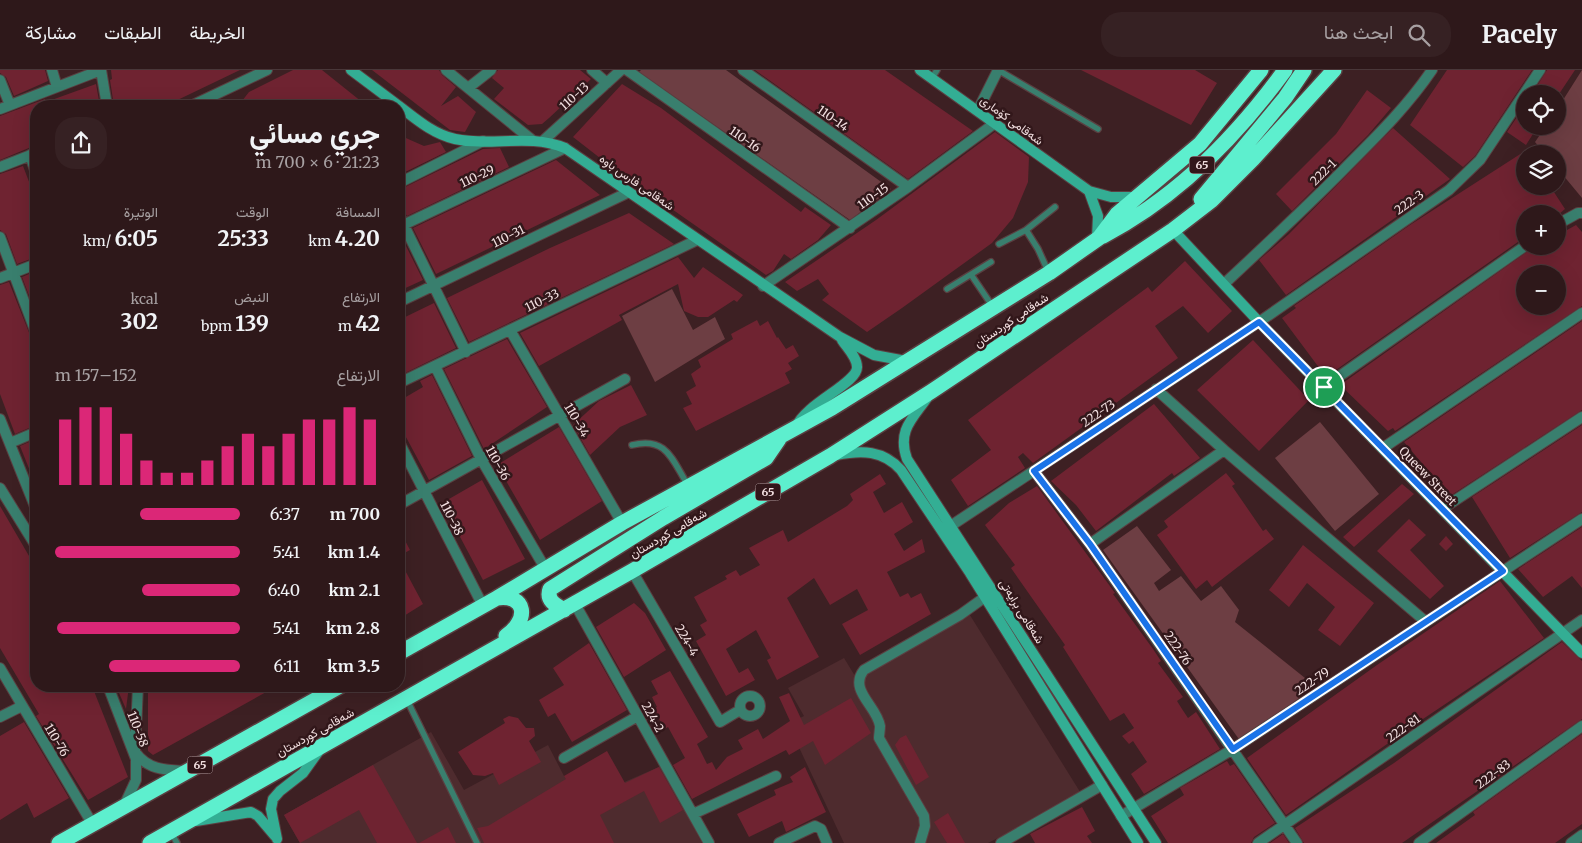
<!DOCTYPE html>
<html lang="ar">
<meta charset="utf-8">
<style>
body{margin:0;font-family:Merriweather,Vazirmatn,serif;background:#362123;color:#f1f3f6;direction:rtl;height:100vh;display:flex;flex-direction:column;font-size:19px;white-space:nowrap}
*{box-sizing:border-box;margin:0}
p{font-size:16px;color:#a7a0a2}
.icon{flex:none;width:28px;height:28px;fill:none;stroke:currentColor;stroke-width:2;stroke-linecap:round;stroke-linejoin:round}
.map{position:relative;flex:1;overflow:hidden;direction:ltr}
.sheet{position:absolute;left:30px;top:30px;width:375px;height:592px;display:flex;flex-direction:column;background:#2e181a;border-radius:20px;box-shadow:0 5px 20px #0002,0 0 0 1px #493739;direction:rtl}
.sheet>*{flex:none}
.tools{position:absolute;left:1516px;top:15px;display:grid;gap:10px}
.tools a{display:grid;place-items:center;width:50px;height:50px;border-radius:50%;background:#2e181a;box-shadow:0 5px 20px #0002,0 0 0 1px #493739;font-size:25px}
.pin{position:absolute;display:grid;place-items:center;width:42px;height:42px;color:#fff;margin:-21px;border:2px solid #fff;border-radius:50%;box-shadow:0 1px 5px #0007}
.round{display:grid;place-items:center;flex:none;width:52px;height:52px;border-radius:20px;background:#362123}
.summary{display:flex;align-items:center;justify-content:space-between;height:85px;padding:0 25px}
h1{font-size:28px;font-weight:700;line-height:38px}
.figures{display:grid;grid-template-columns:repeat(3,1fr);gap:8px;height:85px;padding:5px 25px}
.figures div{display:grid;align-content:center}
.figures b{font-size:21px;font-weight:700}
.figures small{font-size:14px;font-weight:400}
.figures p{font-size:14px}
.chart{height:140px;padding:10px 25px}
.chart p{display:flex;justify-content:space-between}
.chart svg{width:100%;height:90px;margin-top:5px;stroke:#db2777;stroke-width:6}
ul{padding:0 25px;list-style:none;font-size:16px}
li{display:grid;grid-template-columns:80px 60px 1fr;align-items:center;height:38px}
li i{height:12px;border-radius:6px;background:#db2777}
header{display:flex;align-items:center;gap:30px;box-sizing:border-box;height:70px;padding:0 25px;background:#2e181a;border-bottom:1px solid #493739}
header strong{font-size:24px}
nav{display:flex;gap:28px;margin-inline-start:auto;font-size:18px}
.search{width:350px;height:45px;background:#362123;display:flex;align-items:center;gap:12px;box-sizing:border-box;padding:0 18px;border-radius:20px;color:#a7a0a2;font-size:19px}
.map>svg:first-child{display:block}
.built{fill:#4e2b2e}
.green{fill:#6d3e43}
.building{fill:#6f2331;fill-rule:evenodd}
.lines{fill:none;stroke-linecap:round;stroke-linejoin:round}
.lane-casing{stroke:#5a3f41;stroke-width:8}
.street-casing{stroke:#5a3f41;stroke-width:12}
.secondary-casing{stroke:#5a3f41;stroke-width:12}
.highway-casing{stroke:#5a3f41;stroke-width:18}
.lane{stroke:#397f6e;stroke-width:5.5}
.street{stroke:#397f6e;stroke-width:10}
.secondary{stroke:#33ae94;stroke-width:10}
.highway{stroke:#5defce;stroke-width:15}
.route-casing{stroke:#fff;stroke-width:10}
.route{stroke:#1a73e8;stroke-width:6}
.labels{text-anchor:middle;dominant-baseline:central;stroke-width:5;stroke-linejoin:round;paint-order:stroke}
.shield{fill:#32171a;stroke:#b8a3a5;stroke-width:1}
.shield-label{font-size:11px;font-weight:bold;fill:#f2dfe0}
.street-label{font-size:12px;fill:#f2dfe0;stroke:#32171a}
</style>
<header>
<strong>Pacely</strong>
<div class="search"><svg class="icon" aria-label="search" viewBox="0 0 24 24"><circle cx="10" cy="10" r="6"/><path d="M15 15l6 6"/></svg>ابحث هنا</div>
<nav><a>الخريطة</a><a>الطبقات</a><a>مشاركة</a></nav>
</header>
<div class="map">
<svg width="1582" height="773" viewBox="0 0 1582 773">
<rect width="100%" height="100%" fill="#3d2023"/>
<path class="built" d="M968,542l114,183 -94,48h-144l-56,-119 16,-8 -16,-28 56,-30 11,18z
M431,662l33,58 84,-45 16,31 40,15 57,-25 41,77h-402l-16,-28z"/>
<path class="green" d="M641,0h85l165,119 -41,31 -211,-148z
M1582,0v128l-24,-29v-15h-13l-10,-12 11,-16h12v-18z
M672,219l21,41 22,-13 10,22 -70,43 -33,-66z
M1320,352l59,72 -44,37 -60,-73z
M1137,456l34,44 -17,13 5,8 22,-15 20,25 20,-15 18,24 -4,12 80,64 -74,56 -138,-192z"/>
<path class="building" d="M0,0h45l3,11 -34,15 -8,-19 -6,-4z
M111,0h129l-75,36h-51l-4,-26 2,-1z
M293,0h29l45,36h-129l11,-14z
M372,0h67l3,5 14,12 -15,19 17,-10 18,16 -11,20 -15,-2z
M498,0h82l11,9 -42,39 -7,6 -14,1 -34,-26 10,-11 -12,-10z
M755,0h130l88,61 -65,48z
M1081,0h114l22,13 -26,42z
M1447,0h85l-57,86 -12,11 -53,-42z
M1547,0h28l-16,24h-27z
M96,14l4,22h-64v39l-36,15v-44l45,-17 1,3z
M622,14l39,24 140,104 4,-5 26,18 -13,15 -27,19 -7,-5 -11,17 -7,4 -157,-110 -36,-28z
M1367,20l24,18 -23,27 -76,76 -16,-17 60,-60z
M1525,35v21h13l-12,19 -19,-13z
M1393,58l57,51 -164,116 -27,-35 30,-26z
M995,62l34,25 -1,25 -15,36 -21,25 -90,65 -35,24 -45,-32 7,-6 -11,-15 -21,12 -12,-9 91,-62z
M399,65l25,11 16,-4 6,10 -47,23z
M500,78l9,19 -102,49 -4,-6 -4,-2v-18l84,-41z
M1525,81v35h25l15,23 -6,5h-34v23l-199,140 -44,-59 14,-10 -2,-2 116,-81z
M556,90l44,35 -164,79 -23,-46z
M23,96l13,34v57l-19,7 -11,-30 -6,-4v-56z
M629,143l45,31 -205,98 -22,-44 103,-50z
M1576,155l6,7v74l-187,125 -2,-3 -5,3 -48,-46 191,-136 5,-3h22v-11zM1525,204h33v32h-33z
M399,164h1l23,46 -24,11z
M678,187l16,21 9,-11 40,28 -6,7 -3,-2 -26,17h-10l-14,-6 -6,-27 -59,31 3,5 -83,46 -19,-33z
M1185,191l47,50 -24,22 -25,-27 -28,20 23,32 -145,105 -10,-10 -5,4 7,11 -57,38 -17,-26 40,-30 -23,-30 180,-133 4,5z
M36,201v43l-14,-37z
M9,212l21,53 6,5v85l-21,9 -15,-40v-109z
M434,233l22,45 -57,28v-56z
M757,250l3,6 8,-5 9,17 1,-1 8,12 7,-4 6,11 -11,7 4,6 -7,4 5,10 -94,48 -13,-23 9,-4 -6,-12 10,-6 -5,-12 10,-7 -3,-7 35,-21 -2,-5z
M1582,251v89l-132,86 -46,-54z
M507,269l40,68 -63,42 -40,-80z
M1253,270l56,60 -50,51 -62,-61z
M432,305l40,81 -43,24 -30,-56v-23l24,-14 -3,-6z
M631,315l16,30 -27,12 -30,28 -17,-30 26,-24z
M1154,334l46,54 -26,18 -2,-3 -76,58 -20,-26 -25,-24z
M1582,355v87l-72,46 -38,-61z
M559,357l43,74 -62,39 -43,-75z
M36,369v47l-16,-40z
M1226,403l9,11 -3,2 31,45 3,-2 8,10 -62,48 -5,-7 -11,9 -39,-54 11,-8 -4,-6z
M880,404l6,10 -13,8 11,21 18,-11 11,20 -19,12 10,17 18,-12 3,13 -38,20 13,25 8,-4 3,5 10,-5 10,21 -71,41 -18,-31 26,-14 -11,-21 -27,16 -16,-27 -27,20 32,59 -42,23 -10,-20 4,-2 -15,-28 -30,19 13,24 9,-5 7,12 -29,16 -30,-55 10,-6 -6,-10 7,-4 -13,-24 33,-18 -2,-3 11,-6 4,6 20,-11 -11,-17 34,-18 5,12 59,-36 6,-6 -3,-6z
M482,410l43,79 -42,21 -41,-77z
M1402,414l12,10 -60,53 -11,-10z
M1037,416l78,107 -2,1 40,55 8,12 -3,2 25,34 -6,4 5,8 6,9 8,-6 24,37 -76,45 -13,-20 16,-12 -14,-21 -4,3 -7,-8 12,-8 -10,-15 -14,8 -47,-74 2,-2 -54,-77 4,-3 -30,-40 24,-22z
M0,436l36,62v118h56l36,91 -40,23 -52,-84 3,-2 -39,-66z
M1409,449l17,16 -16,15 34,36 -14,13 -53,-48z
M1582,457v61l-10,-12 -29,21 -25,-28z
M399,459l11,21 -11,6z
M1446,466l7,8 -7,7 -7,-7z
M1303,475l71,58 -34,43 -22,-16 17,-23 -28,-24 -18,24 -20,-17z
M399,489l24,45 -24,15z
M1500,511l44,57 -127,85 -131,92 -39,-57 130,-93z
M634,533l11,10 21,37 -42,27 -28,-50z
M1562,572l20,19v58l-180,124h-98l-9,-15 99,-65z
M589,573l38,67 -55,32 -17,-29 -7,4 -9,-17 25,-15 -11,-17z
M670,601l38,66 -11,7 10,20 5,-2 4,8 11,-13 16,-8 -5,-9 20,-11 5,10 27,-18 -11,-24 10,-4 15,32 47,-27 20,35 -46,32 -12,-24 -24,14 -3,-5 -94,49 -19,-34 12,-7 -17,-31 -3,2 -12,-20 4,-2 -5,-10 6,-3 -7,-13z
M116,616h13l-3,23z
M148,616h129l-124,69 -5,-4z
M509,646l9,2 8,10h8l1,8 -6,5 12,21 -42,23 -6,-12 -8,3 -12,-1 -15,-23 47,-29 -2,-4z
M24,652l45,76 -35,20 -7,-15 -27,17v-84z
M1582,664v90l-27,19h-119l39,-28 -2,-3z
M906,665l23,42 -13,8 -21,-40 5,-7z
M607,681l18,32 34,-16 24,43 -23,13 -16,-32 -44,24 14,28h-130l-7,-15 11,-2 78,-47 -2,-3z
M1227,691l3,5 4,-2 41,59 -21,14 -3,6h-83l-17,-27 33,-21 -4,-7z
M373,695l44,78h-40l-18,-33 -59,33 -16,-28z
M805,697l21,45 -40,20 -4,-11 -33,16 -12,-23 39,-19 -2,-5 19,-8 -3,-5z
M1082,737l13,24 -8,5 5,7h-57l-5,-9z
M948,743l17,30h-18l-13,-21z
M448,757l8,16h-37z
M1283,764l6,9h-19z"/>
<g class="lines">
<g class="lane-casing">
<path id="lane" d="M998,0l100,59
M932,8l5,-8
M1026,160l12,19 10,22
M999,174l27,-14 29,-23
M972,206l21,31
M947,219l44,-27
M632,375c35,-9 40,15 56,40
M407,630l70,143
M171,762l6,11"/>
</g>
<g class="street-casing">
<path id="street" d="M52,0l5,17
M446,0l86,70
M592,0l15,13
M627,0l223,158
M743,0l165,117
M0,10l10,25
M468,18l23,-18
M191,36l76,-36
M384,36l9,-4
M0,39l101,-39 6,36
M978,40l20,-40
M544,70l77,-70
M30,85l6,18
M0,97l36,-14
M399,113l84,-42
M399,145l67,137
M1558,154l20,-11h4
M399,157l166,-79
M0,167l36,96
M0,208l36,-14
M1224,214c43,-40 86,-80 127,-122 29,-29 58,-58 81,-92
M763,216l145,-99 87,-64
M399,232l230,-110
M510,260l112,193
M435,296l46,93 64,109
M399,313l298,-143
M1324,317l201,-141
M1156,319l68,61 201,171
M0,349l36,90
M399,372l84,164
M10,373l26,-11
M1383,378l199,-135
M1034,401l56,73 207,299
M0,418l36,58
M399,435l226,-126
M1442,439l140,-92
M952,455l307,-203 190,-132 31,-30 60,-90
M1090,474l134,-94
M632,501l88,151 20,-12
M575,534l134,239
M0,598l93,157
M108,616l28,73v21l-13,28
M138,616l-3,66c13,18 30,18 51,19
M740 636a10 10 0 1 1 20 0a10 10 0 1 1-20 0Z
M0,647l22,-11
M564,688l74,-42
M693,744l83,-38
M1121,746l112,-67 349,-230
M779,773l36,-17 6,3 6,14
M920,773l5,-17 -1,-10 -45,-78c0,-3 1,-8 1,-12 -3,-20 -32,-36 -16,-56l96,-55 25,-18
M1001,773l101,-58
M1258,773l324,-223
M1419,773l163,-117
M1571,773l11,-8"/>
</g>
<g class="secondary-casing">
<path id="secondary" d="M351,0l48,36
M920,0l169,121 22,6h25
M399,36c17,13 34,28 56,33 37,8 73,-6 110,9l275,189 34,18 32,6
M1089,121l9,25 -1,22
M1173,160l86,92 323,331
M927,328c-15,21 -30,33 -20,61l249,384
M796,357c10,-24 62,-44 61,-60 0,-10 -10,-19 -15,-27
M836,385c26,-5 47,-5 65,15l69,103 168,270
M196,751l55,-9 7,4 17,20
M277,769l-6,-30 2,-10 7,-8 23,-18 18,-25"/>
</g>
<g class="highway-casing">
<path id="highway" d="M1201,129l84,-101 19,-28
M1103,166c73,-38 134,-100 182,-166
M497,528c30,-4 32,22 9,38
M564,540c-9,-5 -18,-10 -14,-21l113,-71 103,-60 13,-19
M399,583l98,-55 125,-75 210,-115 217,-135 50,-35 18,-24 83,-70 61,-74
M59,773l281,-157
M150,773l482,-272 198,-115 102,-65 241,-161 39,-30 41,-41 81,-89"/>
</g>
<use href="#lane" class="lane"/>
<use href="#street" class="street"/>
<use href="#secondary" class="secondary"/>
<use href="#highway" class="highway"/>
</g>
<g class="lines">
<g class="route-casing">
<path id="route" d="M1259,252l244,249 -270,178 -143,-205 -56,-73z"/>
</g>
<use href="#route" class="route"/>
</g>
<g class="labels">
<g class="shield">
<rect x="1189.5" y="86.5" width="25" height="17" rx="4"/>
<rect x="755.5" y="413.5" width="25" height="17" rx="4"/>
<rect x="187.5" y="686.5" width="25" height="17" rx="4"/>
</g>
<g class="shield-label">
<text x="1202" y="95">65</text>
<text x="768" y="422">65</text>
<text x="200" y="695">65</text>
</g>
<g class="street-label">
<text transform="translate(574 26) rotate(-42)">110-13</text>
<text transform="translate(833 48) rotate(35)">110-14</text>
<text transform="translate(1012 50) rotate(36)">شەقامی کۆماری</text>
<text transform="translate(745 69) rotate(35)">110-16</text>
<text transform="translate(1323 102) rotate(-45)">222-1</text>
<text transform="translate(477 106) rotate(-25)">110-29</text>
<text transform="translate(637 112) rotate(35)">شەقامی فارس باوە</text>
<text transform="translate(873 126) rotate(-35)">110-15</text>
<text transform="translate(1409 132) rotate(-35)">222-3</text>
<text transform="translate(508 166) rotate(-26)">110-31</text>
<text transform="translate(542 230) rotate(-26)">110-33</text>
<text transform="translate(1011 250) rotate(-34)">شەقامی کوردستان</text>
<text transform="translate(1098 343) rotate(-34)">222-73</text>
<text transform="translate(577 350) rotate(60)">110-34</text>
<text transform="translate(498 393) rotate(61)">110-36</text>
<text transform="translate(1428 406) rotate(46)">Queew Street</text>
<text transform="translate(452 448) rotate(63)">110-38</text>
<text transform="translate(668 463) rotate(-30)">شەقامی کوردستان</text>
<text transform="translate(1022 541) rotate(58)">شەقامی برایەتی</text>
<text transform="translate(687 570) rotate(60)">224-4</text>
<text transform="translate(1178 578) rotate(55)">222-76</text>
<text transform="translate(1312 611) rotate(-34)">222-79</text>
<text transform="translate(653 647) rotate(61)">224-2</text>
<text transform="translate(1403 658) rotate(-35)">222-81</text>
<text transform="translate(138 659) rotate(69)">110-58</text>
<text transform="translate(315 662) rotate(-29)">شەقامی کوردستان</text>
<text transform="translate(57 670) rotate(59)">110-76</text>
<text transform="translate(1493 704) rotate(-36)">222-83</text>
</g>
</g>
</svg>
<div class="tools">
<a><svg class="icon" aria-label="locate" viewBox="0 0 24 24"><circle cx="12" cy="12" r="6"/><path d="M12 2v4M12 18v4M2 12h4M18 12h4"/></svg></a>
<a><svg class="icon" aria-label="layers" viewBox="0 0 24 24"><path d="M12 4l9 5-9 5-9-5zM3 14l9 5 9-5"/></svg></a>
<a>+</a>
<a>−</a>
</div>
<div class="pin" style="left:1324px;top:317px;background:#1e9e55"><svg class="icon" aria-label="arrive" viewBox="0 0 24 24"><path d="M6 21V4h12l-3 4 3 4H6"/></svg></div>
<section class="sheet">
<div class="summary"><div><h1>جري مسائي</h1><p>21:23 · 6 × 700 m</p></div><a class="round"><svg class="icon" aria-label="share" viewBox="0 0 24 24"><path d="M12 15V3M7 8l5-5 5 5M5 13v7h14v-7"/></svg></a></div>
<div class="figures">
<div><p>المسافة</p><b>4.20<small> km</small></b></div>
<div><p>الوقت</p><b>25:33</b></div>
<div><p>الوتيرة</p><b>6:05<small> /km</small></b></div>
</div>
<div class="figures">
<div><p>الارتفاع</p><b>42<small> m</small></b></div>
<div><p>النبض</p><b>139<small> bpm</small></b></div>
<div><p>kcal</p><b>302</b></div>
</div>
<div class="chart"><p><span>الارتفاع</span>152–157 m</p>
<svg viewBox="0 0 160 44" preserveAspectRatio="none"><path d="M5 44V12M15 44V6M25 44V6M35 44V19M45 44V32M55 44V38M65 44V38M75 44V32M85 44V25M95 44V19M105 44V25M115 44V19M125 44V12M135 44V12M145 44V6M155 44V12"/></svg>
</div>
<ul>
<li><b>700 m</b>6:37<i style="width:54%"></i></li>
<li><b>1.4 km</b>5:41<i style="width:100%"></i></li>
<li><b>2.1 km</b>6:40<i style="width:53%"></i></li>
<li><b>2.8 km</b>5:41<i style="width:99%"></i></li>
<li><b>3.5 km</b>6:11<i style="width:71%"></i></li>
</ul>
</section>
</div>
